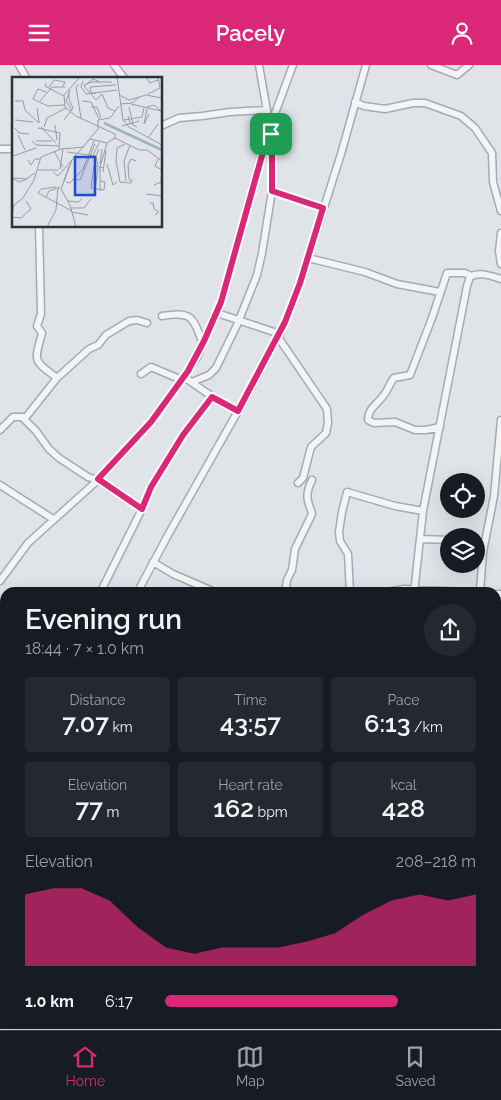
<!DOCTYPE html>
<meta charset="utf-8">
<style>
body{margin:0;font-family:Raleway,sans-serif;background:#242831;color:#f1f3f6;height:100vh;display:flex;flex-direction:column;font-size:19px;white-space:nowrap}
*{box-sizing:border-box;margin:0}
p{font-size:16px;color:#9ea1a6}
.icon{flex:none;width:28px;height:28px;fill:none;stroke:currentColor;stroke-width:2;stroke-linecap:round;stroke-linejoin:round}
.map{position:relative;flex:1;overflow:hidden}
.details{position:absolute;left:0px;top:522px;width:501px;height:442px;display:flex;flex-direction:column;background:#171b24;border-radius:15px 15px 0 0;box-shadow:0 5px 20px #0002}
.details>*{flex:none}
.fabs{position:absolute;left:440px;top:408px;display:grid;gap:10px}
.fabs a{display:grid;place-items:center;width:45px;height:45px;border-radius:50%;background:#171b24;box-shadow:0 5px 20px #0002;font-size:25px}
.pin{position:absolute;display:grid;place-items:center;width:42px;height:42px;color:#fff;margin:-21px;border-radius:10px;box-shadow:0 2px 8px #0006}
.round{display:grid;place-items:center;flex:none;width:52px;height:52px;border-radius:26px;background:#242831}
.headline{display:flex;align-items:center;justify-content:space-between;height:85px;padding:0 25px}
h1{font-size:28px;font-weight:600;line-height:38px}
.stats{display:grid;grid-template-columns:repeat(3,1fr);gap:8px;height:85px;padding:5px 25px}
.stats div{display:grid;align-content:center;border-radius:5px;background:#242831;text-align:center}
.stats b{font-size:25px;font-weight:600}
.stats small{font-size:14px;font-weight:400}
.stats p{font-size:14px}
.chart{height:140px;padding:10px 25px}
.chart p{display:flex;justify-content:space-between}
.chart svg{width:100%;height:90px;margin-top:5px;fill:#db2777;opacity:.7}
ul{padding:0 25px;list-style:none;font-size:16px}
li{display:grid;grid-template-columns:80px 60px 1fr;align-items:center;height:38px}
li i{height:12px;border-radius:6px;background:#db2777}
header{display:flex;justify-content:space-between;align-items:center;height:65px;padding:0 25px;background:#db2777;color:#fff;font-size:22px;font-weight:600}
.dock{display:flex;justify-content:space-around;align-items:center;height:70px;border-top:1px solid #363941;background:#171b24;font-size:14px;color:#9ea1a6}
.dock a{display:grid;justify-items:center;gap:2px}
.dock .current{color:#db2777}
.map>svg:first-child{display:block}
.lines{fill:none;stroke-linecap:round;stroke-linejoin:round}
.street-casing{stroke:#a6aab2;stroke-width:9}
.street{stroke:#f2f4f6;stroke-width:6}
.route-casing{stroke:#fff;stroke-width:10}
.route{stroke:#db2777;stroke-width:6}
.inset-river{fill:none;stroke:#9eb2c5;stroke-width:2.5}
.inset-road{fill:none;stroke:#979ca4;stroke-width:1}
.view{fill:#1d4ed8;fill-opacity:0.15;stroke:#1d4ed8;stroke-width:2.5}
.inset-edge{fill:none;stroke:#2a323e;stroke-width:2.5}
</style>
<header><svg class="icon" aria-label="menu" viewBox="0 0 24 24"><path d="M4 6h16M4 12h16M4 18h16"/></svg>Pacely<svg class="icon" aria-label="person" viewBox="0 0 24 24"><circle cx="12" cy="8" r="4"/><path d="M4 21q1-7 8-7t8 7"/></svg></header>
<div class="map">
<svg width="501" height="965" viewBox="0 0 501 965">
<rect width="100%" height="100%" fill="#e0e3e8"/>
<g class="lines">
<g class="street-casing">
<path id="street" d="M19,0l8,14
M114,0l11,14
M431,0l26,10 12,-10
M355,37l9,4 21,3 28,-6h12l36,13 14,12 17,25 1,29 8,29
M161,61l18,-8 23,-2 28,-4 37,-2
M0,84h14
M272,126l51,17
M39,161l2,88 -4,12 5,7c-8,29 -9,27 15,45
M501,168l-2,18 2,13
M308,193l57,14 32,12 43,8
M217,248l63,21
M162,251c30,-5 31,1 41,28
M278,272l49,72 1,14 -2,10 -15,14 -8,31 -5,5
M141,309l10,-7 31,13
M184,312l36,25 18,9
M192,317l17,-7 7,-7 21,-43 20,-50 5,-22 10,-62 -1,-57 -12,-69
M23,353l13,13 13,18 10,9 29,19 10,3 44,29
M440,362l-14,3h-11l-20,-8 -21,1 -6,-3c0,-12 9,-15 15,-24 5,-5 6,-12 11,-18l16,-3 22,-57 15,-45h18l6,3
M0,365l13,-13h13l31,-39 32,-29 9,-4 8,-10 23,-14 8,-1 10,3
M0,420l53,34
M420,474l29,1
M153,497l20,12 44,19
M0,516l28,-38 70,-63 53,-58 37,-51 9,-14 24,-55 46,-167 26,-70
M480,526l3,-39 11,-56 7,-76
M100,528l42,-84 9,-22 32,-52 29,-38
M137,528l31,-58 83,-147 34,-66 15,-39 41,-129 25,-89
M285,528l2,-13 5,-10 3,-21 17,-35c-1,-5 -3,-8 -4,-13 -2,-7 1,-15 4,-21
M350,528l-2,-39 -8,-13 -1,-9 3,-20 5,-20 48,14 28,5
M381,528l23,-4 86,4
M414,528l9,-82 44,-225 3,-9c9,-6 21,-1 31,2
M496,529h5
M0,553l5,1
M0,622l5,1
M496,635l5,2
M496,649l5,-5
M0,683l5,1
M496,703l5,1
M496,739h5
M496,831l5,-19"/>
</g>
<use href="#street" class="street"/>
</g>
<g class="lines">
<g class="route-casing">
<path id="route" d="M270,62l2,25v39l51,17 -23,75 -15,39 -47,89 -26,-14 -29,38 -32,52 -9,22 -44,-30 53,-57 37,-51 16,-30 17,-39z"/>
</g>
<use href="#route" class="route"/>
</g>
<g transform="translate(12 12)">
<rect width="150" height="150" fill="#e0e3e8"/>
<path class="inset-river" d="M92,46l58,27"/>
<path class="inset-road" d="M68,0l-16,18 1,12 11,9 39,18v4M105,0l6,43 6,7 33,18M134,0l4,6 8,-3M71,4l-2,6 5,7 31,-4M88,5l-7,-3 -9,7 12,14 6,-6M34,6l-1,3 19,10M67,7l-3,3 5,31M72,8l8,-3h20M37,10l5,-7 11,2 -2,4M58,13l-4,11 6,9M34,15l-8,-3 -5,10 15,7 16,-1M84,17l-5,-2 -1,-5 26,-2M90,17l6,14 7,3M136,17l12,-6 -2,-11M107,18l10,5 17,-5 16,3M3,24h8l2,9 14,13 -2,-15M28,24l12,-14h13M70,24l9,1 8,17M108,27l12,-1 7,-6M119,27l30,7 -7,-6 -7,2M79,30h6l4,11M117,30l4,17M135,32l-3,15 5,-10M116,39l2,7 7,4M3,43l18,2M52,43l9,-12 -4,-9v-7M112,43l18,-3 2,-9M43,48l2,15M110,49l17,-5M29,50l15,16M32,50l3,-9 19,-10M3,51l4,5 10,1M26,51l22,5 -1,16M6,58l7,15M137,60l9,-13M78,62l17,4 8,-5 24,12h8l15,11M20,64l4,4 23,1M24,64h16M113,67l-8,4 -1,13 4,21 11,1 1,-3h-3M42,74l9,16M55,75l29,4M1,79l23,-8M80,80l7,-14M16,83l3,5 4,-6h5M88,87l2,-15M95,87l6,21 4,-3M86,89l-2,-10 3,-7M48,92l3,-20M26,93h20M41,95l5,4 14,-16M91,95l3,-22M0,101l7,4 8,-3M1,101l13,1 9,-6M63,102l5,1 15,-36M117,102l-1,-14 3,-6 5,2M52,104l5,-15M89,104l4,1 -1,8 -13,-2 3,-22 10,2M114,104l-2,-20 6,-16M54,105l4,1 13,-14 11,-28M142,108l7,-3 1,-12 -7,-4 3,-7M83,113l3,-22M88,114v-24l7,-24M26,116l34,18M26,116l3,-4 15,-2M134,117l16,2M34,120l3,-6 11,-4M56,124l10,1 4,-3M138,126h3l1,6 5,3 -4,3M59,131h13l7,-9M60,135l16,3M0,136l2,-8 9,-7 11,-18 7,-23 20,-8 23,-2M0,140l9,1 10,-9 -5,-8M35,150l9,-17 2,-23M64,150l-6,-22 -9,-16 11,-29 26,-31v-9l12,-2 9,-12"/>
<path class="view" d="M63,80h20v38h-20z"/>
<rect width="150" height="150" class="inset-edge"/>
</g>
</svg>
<div class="fabs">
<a><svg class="icon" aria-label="locate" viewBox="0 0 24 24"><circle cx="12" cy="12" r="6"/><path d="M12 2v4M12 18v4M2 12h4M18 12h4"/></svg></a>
<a><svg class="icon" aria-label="layers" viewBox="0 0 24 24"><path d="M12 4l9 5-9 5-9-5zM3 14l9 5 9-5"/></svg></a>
</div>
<div class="pin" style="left:271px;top:69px;background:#1e9e55"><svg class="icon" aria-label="arrive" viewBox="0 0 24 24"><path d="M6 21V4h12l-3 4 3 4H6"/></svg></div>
<section class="details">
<div class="headline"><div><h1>Evening run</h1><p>18:44 · 7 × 1.0 km</p></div><a class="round"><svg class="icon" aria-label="share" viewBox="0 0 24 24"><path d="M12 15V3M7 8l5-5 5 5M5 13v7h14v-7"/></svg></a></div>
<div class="stats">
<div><p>Distance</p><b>7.07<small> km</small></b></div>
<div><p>Time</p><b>43:57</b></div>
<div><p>Pace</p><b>6:13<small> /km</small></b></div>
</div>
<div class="stats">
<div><p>Elevation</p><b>77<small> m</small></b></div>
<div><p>Heart rate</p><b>162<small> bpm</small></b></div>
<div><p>kcal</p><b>428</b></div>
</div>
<div class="chart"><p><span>Elevation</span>208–218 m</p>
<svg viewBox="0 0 160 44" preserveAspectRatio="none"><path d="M0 44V9L10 6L20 6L30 12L40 25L50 35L60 38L70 35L80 35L90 35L100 32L110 28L120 19L130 12L140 9L150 12L160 9V44z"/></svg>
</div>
<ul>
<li><b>1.0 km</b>6:17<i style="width:75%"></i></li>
</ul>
</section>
</div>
<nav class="dock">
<a class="current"><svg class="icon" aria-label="home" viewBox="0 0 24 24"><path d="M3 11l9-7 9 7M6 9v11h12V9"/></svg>Home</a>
<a><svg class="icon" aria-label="map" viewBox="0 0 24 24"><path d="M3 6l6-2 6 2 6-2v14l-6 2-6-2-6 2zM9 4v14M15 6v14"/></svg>Map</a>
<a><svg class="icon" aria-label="saved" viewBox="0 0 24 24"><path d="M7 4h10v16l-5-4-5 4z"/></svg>Saved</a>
</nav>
